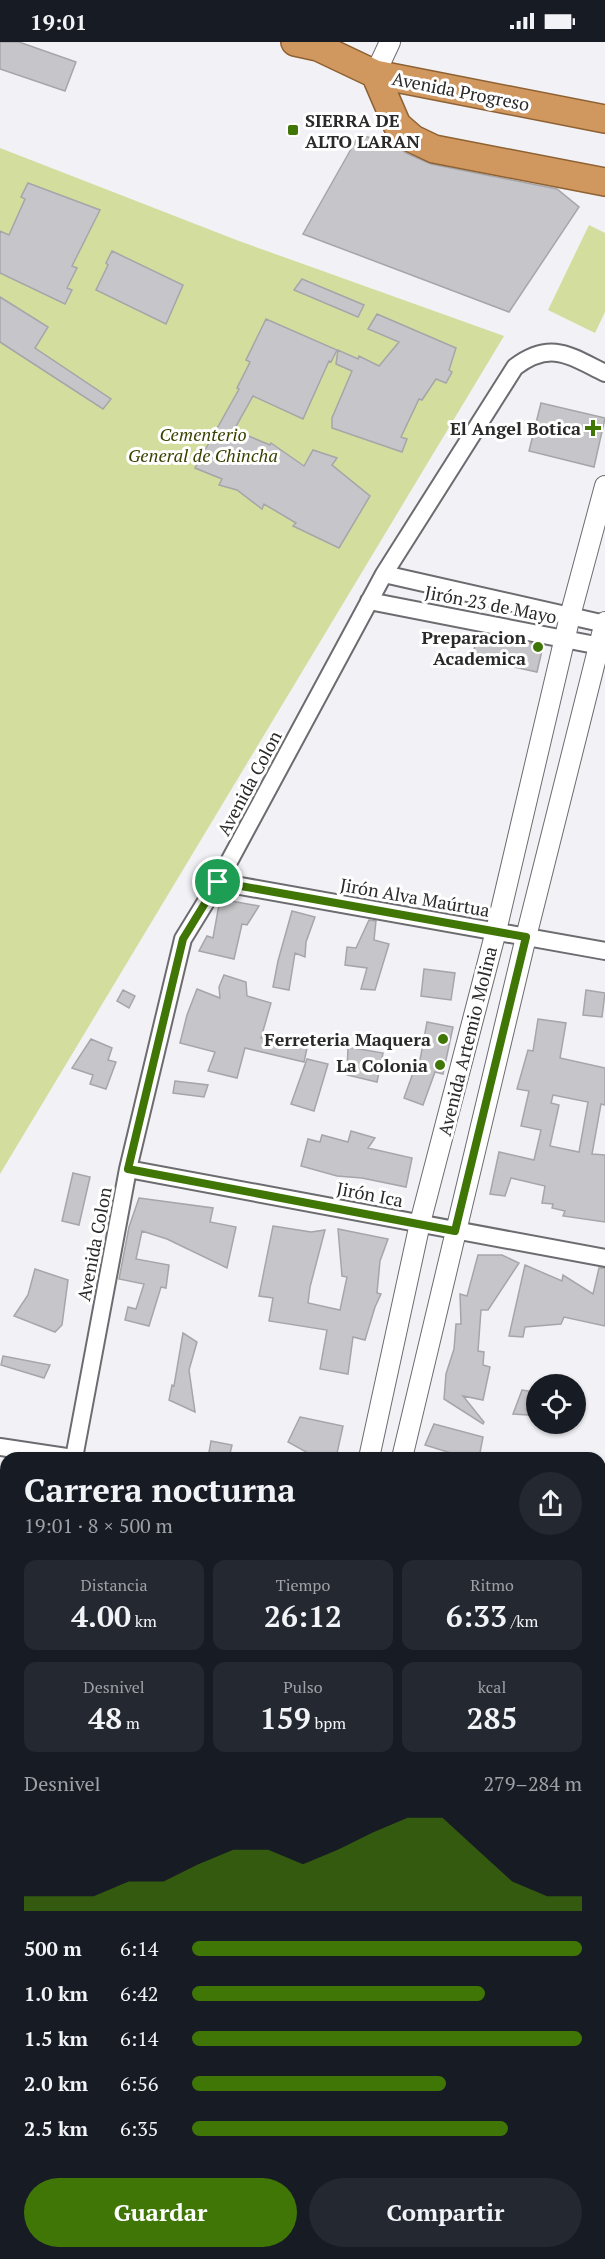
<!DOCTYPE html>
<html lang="es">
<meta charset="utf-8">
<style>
body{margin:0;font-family:"PT Serif",serif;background:#242831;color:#f1f3f6;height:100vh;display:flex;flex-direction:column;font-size:22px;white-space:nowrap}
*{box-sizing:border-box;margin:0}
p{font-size:20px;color:#9ea1a6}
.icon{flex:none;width:33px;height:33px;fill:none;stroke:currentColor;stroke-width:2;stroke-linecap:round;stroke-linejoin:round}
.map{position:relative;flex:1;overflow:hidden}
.details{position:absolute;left:0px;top:1410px;width:606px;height:807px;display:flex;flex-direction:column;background:#171b24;border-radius:18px 18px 0 0;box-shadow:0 2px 4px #0004}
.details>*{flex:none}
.tools{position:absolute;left:526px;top:1332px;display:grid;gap:12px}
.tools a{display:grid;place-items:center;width:60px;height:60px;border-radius:50%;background:#171b24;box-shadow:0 2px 4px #0004;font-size:30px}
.pin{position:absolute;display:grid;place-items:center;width:51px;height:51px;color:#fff;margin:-26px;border:3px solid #fff;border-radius:50%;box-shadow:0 2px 6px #0007}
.round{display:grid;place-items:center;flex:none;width:63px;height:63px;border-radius:32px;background:#242831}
.head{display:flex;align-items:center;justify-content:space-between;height:102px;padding:0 24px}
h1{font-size:33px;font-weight:600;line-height:45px}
.stats{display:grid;grid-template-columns:repeat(3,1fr);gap:9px;height:102px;padding:6px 24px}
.stats div{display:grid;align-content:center;border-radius:12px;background:#242831;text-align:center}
.stats b{font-size:30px;font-weight:600}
.stats small{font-size:16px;font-weight:400}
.stats p{font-size:16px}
.chart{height:168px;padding:12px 24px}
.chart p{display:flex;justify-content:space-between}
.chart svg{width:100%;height:108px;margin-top:6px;fill:#3f7606;opacity:.7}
.cta{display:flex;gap:12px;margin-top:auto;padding:12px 24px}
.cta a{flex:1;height:69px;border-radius:36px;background:#3f7606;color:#fff;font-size:24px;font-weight:600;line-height:69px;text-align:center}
.cta a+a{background:#242831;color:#f1f3f6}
ul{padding:0 24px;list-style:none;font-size:20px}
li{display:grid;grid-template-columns:96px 72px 1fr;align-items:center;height:45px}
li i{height:15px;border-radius:8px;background:#3f7606}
.status{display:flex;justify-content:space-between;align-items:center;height:42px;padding:0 30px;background:#171b24;direction:ltr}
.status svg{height:16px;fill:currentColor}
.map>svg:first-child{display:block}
.green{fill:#d2dd9e}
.building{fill:#c6c6ca;stroke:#a6a5a9;stroke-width:1.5;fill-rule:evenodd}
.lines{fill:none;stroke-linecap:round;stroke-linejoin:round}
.minor-casing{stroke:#6c6c70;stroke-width:20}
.tertiary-casing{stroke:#6c6c70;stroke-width:22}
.trunk-casing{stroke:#8e6133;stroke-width:30}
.minor{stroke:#fff;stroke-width:16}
.tertiary{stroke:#fff;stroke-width:20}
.trunk{stroke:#d0985f;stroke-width:27}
.route-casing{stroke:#fff;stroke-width:12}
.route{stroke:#3f7606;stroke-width:8}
.poi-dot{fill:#3f7606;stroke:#fff;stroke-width:2}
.labels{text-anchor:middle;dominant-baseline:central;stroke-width:6;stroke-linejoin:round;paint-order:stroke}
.street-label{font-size:18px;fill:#2a2a2b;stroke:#fff}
.poi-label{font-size:18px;font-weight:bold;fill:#2a2a2b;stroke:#fff;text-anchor:end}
.park-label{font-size:18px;font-style:italic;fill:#3a4000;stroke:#fff}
</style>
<div class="status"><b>19:01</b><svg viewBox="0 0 49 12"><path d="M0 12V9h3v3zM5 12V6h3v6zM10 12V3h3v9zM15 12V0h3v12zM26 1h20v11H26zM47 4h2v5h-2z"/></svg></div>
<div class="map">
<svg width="605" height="2217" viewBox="0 0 605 2217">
<rect width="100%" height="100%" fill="#f2f2f6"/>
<path class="green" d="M0,106l239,93 265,95 -504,838z
M589,183l16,8v79l-10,21 -47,-23z"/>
<path class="building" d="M0,0h19l57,20 -11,29 -65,-22z
M359,93l34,8 13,10 25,11 126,25 22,18 -70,105 -206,-78z
M28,141l72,27 -28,56 5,2 -10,20 5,2 -7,14 -65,-31v-42l9,4 16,-36 -4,-2z
M112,209l71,34 -17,39 -70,-34 12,-25 -2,-2z
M302,237l62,26 -6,12 -64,-27z
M0,255l48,30 -13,21 76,51 -8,10 -103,-67z
M377,272l79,34 -7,22 3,2 -6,11 -10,-4 -14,21 -3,-1 -18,38 6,2 -5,13 -70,-24v-10l20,-47 -16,-7 2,-14 20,9 1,-3 20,10 20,-24 -31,-13z
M266,277l71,31 -6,12 -2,-1 -26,58 -50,-23 -19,34 36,15 1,-2 33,23 9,-16 24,8 -5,7 38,31 -31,52 -46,-22 3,-3 -32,-19 -2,5 -25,-19 -18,-5 3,-6 -27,-11 44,-79 -2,-1 13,-26 -4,-2z
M541,361l64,15 -11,49 -65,-16z
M478,591l65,13 -6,26 -65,-14z
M220,857l39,7 -12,19 -5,-1 -8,35 -35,-8 8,-15 6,2z
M292,869l23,6 -9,25 -1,15 -10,-4 -6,37 -16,-3 5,-26z
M369,878l7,1 -2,19 15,4 -14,46 -14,-1 6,-21 -22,-3 2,-18 9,1z
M424,927l31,4 -4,27 -30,-4z
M224,933l22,7 1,14 24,7 -10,35 46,10 -3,14 -59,-14 -8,30 -29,-7 7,-19 -35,-9 7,-28 10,-26 23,9 -1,-11z
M123,948l12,6 -6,12 -12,-7z
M586,948l19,3 -3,24 -19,-2z
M538,977l28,4 -6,35 45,10v37l-4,-1 -9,50 13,1v67l-42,-6 2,-5 -13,-3 1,-4 -11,-1 3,-17 -34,-8 -6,18 -15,-2 9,-42 35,8 7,-30 -20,-4 8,-35 -12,-2 11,-39 5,1zM553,1053l35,7 -9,50 -29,-6 9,-41 -8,-2z
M427,980l26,5 -10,47 -8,-2 -12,33 -19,-7 14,-39 2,1z
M91,997l21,9 -4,12 8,2 -10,27 -16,-5 3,-9 -21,-7z
M348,1005l35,6 -6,29 -30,-7z
M307,1017l21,5 -14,47 -23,-7z
M175,1039l33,4 -4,12 -31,-4z
M351,1089l24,7 -7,10 44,10 -6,29 -44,-9 -25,-2 -36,-10 7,-27 12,3 2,-7 26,7z
M73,1131l17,4 -11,48 -17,-4z
M139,1156l74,10 -3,14 26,5 -9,41 -60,-29 -25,-8 -6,28 33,6 -3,23 -5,-1 -12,39 -24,-6 3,-13 8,2 8,-25 -25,-5 10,-52z
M273,1184l38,6 14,-2 -15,57 -2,16 32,7 7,-33 -5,-1 -4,-47 50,10 -8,22 -3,32 4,1 -6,13 -10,33 -12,-3 -5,37 -28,-5 7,-39 -58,-9 4,-23 -14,-2z
M478,1213h24l17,8 -31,47h-7l-3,41 6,1 -1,13 7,2 -7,33 -20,-4 21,26 -1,2 -39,-25 2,-25 8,-25 2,-25h5l-1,-30 7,2z
M525,1223l37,16 1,-6 30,19 6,-26h6v58l-41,-9 -3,7 -36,3 -2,10 -14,-1z
M35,1227l33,11 -6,45 -7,7 -41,-16 14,-21z
M183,1291l14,9 -8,28 6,42 -26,-12 3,-15 2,1z
M3,1314l47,9 -6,13 -43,-13z
M522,1348l13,2 -7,23 -15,-1z
M300,1375l43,9 -7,32h-19l-29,-16z
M434,1382l49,13 -4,21h-12l-42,-13z
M211,1399l21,4 -3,13h-21z"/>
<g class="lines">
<g class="minor-casing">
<path id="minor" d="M384,532l221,50
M369,559l236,46
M218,840l387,69
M128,1127l477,89
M0,1405l73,11
M74,1416l54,-289 55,-230 35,-57 166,-308 131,-207c36,-27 55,-11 90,6
M600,1541l5,1
M0,1712l6,-24
M0,1767l6,1
M600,1863h5
M600,1893l5,-6
M600,2021l5,-20
M25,2217l1,-6
M519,2217l1,-6
M551,2217l2,-6"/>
</g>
<g class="tertiary-casing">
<path id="tertiary" d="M375,32l15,-32
M369,1416l51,-235 76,-292 74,-315 35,-130
M402,1416l124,-521 79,-315
M0,2075l6,1
M600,2185l5,1
M169,2217l1,-6
M204,2217l1,-6"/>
</g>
<g class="trunk-casing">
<path id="trunk" d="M295,0l23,5 57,27 230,45
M375,32l22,51 16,14 21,10 171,33"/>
</g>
<use href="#minor" class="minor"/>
<use href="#tertiary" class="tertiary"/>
<use href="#trunk" class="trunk"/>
</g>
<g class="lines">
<g class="route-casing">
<path id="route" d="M218,840l308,55 -71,294 -327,-62 55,-230z"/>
</g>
<use href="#route" class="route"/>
</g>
<g class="poi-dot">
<rect x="287" y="82" width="12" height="12" rx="3"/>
<path d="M590 377h6v6h6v6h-6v6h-6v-6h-6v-6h6z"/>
<circle cx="538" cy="605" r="6"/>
<circle cx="443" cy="997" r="6"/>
<circle cx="440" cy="1023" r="6"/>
</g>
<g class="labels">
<g class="street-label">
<text transform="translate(461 49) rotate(11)">Avenida Progreso</text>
<text transform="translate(491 562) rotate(11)">Jirón 23 de Mayo</text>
<text transform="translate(249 741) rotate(-62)">Avenida Colon</text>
<text transform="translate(415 855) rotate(10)">Jirón Alva Maúrtua</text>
<text transform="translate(467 999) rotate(-76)">Avenida Artemio Molina</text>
<text transform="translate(370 1152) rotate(11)">Jirón Ica</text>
<text transform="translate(94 1202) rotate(-79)">Avenida Colon</text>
</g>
<g class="poi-label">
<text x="305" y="78" text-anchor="start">SIERRA DE<tspan x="305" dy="21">ALTO LARAN</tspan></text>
<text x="581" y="386">El Angel Botica</text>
<text x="526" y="595">Preparacion<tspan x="526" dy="21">Academica</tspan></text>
<text x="431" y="997">Ferreteria Maquera</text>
<text x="428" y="1023">La Colonia</text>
</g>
<g class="park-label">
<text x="203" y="392">Cementerio<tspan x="203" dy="21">General de Chincha</tspan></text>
</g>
</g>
</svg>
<div class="tools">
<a><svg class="icon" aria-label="locate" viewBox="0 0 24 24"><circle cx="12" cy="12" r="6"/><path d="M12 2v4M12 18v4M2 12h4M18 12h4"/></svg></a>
</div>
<div class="pin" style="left:218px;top:840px;background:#1e9e55"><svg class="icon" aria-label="arrive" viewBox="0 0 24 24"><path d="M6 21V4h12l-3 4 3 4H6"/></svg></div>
<section class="details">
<div class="head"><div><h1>Carrera nocturna</h1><p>19:01 · 8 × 500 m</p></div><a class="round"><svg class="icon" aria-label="share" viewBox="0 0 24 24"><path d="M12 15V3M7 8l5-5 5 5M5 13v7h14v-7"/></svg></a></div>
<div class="stats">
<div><p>Distancia</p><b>4.00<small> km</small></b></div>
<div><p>Tiempo</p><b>26:12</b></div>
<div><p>Ritmo</p><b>6:33<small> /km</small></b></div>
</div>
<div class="stats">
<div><p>Desnivel</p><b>48<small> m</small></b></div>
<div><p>Pulso</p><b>159<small> bpm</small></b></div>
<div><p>kcal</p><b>285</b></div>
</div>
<div class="chart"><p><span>Desnivel</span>279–284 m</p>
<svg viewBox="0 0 160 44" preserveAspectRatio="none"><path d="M0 44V38L10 38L20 38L30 32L40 32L50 25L60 19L70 19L80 25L90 19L100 12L110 6L120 6L130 19L140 32L150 38L160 38V44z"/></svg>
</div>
<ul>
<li><b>500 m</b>6:14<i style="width:100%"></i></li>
<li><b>1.0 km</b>6:42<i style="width:75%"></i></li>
<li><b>1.5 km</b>6:14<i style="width:100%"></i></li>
<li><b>2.0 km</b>6:56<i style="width:65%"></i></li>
<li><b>2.5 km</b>6:35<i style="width:81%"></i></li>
</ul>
<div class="cta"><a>Guardar</a><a>Compartir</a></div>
</section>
</div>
